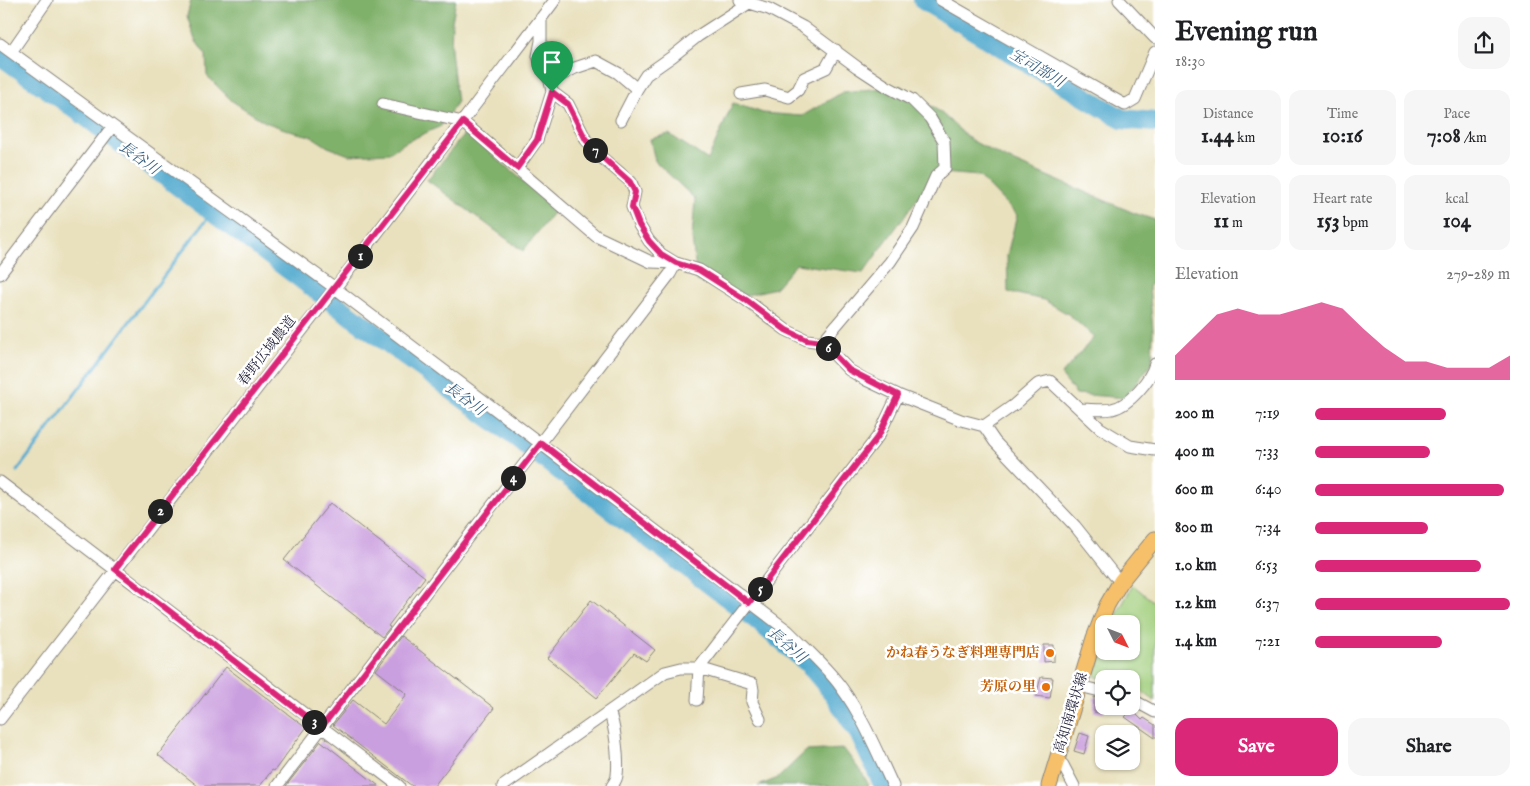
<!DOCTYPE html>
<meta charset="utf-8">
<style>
body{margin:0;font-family:"IM FELL English","Noto Serif JP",serif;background:#f6f6f6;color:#202124;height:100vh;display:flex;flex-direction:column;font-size:19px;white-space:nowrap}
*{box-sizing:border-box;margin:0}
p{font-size:16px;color:#757577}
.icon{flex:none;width:28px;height:28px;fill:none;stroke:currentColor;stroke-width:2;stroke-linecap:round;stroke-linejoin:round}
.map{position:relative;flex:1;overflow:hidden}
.drawer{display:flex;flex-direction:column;background:#fff;width:375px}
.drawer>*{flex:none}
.needle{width:32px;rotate:132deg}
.fabs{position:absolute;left:1095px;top:615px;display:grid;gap:10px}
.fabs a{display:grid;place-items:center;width:45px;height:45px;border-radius:10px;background:#fff;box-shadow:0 1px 4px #0004;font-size:25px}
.pin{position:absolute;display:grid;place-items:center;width:42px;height:42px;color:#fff;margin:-51px -21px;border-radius:50% 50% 50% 0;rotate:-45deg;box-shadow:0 0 5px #0007}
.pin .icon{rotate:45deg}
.km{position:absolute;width:25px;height:25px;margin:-12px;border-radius:50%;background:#222;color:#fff;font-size:14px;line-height:25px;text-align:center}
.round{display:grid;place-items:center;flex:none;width:52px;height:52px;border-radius:15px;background:#f6f6f6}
.headline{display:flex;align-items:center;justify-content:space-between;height:85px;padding:0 20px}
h1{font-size:28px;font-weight:700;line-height:38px}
.stats{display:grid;grid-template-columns:repeat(3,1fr);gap:8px;height:85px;padding:5px 20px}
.stats div{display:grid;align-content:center;border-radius:12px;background:#f6f6f6;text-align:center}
.stats b{font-size:21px;font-weight:700}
.stats small{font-size:14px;font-weight:400}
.stats p{font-size:14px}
.chart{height:140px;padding:10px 20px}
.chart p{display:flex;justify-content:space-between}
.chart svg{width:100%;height:90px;margin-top:5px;fill:#db2777;opacity:.7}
.primary-button{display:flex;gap:10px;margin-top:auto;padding:10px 20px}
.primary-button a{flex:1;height:58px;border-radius:15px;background:#db2777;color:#fff;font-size:20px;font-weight:700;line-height:58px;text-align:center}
.primary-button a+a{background:#f6f6f6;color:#202124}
ul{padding:0 20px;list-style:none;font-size:16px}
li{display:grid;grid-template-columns:80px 60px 1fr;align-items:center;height:38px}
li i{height:12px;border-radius:6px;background:#db2777}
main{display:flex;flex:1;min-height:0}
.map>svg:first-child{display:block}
.green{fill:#a0ce7b;stroke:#61785b}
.forest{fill:#80b16b;stroke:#516a53}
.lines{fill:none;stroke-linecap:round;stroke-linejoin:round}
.stream{stroke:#53aacf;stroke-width:3}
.river{stroke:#53aacf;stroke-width:20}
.building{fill:#ca9fdf}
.minor-casing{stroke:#86827c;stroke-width:13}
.major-casing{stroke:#86827c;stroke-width:17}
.minor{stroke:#fff;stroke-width:11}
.major{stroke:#f6c06b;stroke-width:15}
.route-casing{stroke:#fff;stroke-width:10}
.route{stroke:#db2777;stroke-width:6}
.food-dot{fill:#e8710a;stroke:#fff;stroke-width:2}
.labels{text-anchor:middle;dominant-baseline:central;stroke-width:5;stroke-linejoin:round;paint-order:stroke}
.street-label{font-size:14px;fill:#22223b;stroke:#fff}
.food-label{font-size:14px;font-weight:bold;fill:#c56008;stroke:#fff;text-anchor:end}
.water-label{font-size:15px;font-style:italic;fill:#385f7e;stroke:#fff}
</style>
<main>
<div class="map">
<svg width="1155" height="786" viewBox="0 0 1155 786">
<rect width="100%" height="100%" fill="#fff"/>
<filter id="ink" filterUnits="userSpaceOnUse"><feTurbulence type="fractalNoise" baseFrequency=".02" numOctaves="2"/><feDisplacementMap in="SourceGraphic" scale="10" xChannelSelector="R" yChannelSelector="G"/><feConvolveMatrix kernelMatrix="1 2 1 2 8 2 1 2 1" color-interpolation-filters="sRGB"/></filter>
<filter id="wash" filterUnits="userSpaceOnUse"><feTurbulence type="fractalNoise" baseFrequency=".0096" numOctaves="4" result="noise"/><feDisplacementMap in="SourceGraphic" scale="20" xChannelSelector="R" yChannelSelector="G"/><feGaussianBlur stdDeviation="1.12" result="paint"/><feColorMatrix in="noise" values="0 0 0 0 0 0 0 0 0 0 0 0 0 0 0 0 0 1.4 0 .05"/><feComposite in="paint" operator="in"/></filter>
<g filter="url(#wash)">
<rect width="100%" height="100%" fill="#e9e1be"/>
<path class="green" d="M1133,585l22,18v98l-20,-15 -4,-1v-6h-27l-10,-3 10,-25h27v-27h-17l4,-12z"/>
<path class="forest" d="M191,0h265l-4,22 -1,28 6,52 -16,24 -35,16 -17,11 -40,2 -21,-8 -17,-11 -18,-4 -28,-10 -33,-21 -25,-25 -1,-21 -11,-15 -8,-24z
M901,86l39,26 31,28 34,18 129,55 21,7v62l-6,4 4,44 -1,33 -27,35 -49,-4 -15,-19 33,-38 -26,-23 -24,-14 -36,-8 -1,-37 10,-40 -38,-39 -36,-3 -29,30 -51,70 -67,-9 -21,24 -32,8 -46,-15 -5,-43 3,-39 -40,-38 -5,-22 19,-5 39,26 25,-57 30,10 39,3 41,-24z
M466,132l90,77 -33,42 -96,-71z
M844,749l20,27 5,10h-111l20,-8 28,-27z"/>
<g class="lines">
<path class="stream" d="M17,471l195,-259"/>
<path class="river" d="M923,0l199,119 33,3
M0,55l76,54 236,178 196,144 249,189 51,43 26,31 25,39 25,53"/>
</g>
<g id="blocks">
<path class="building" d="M330,503l95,74 -37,49 2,1 -8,10 -98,-77z
M591,600l64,50 -9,11 -12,-8 -37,45 -50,-40z
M401,636l93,72 -60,78h-22l-79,-61 20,-25 31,24 23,-30 -31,-24z
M1044,645h10v16l-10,1z
M226,667l80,61 -32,43 -2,-1 -12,16h-62l-40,-31z
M1041,677l12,1 -3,20 -14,-2z
M1094,697l10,2v14l-10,-1z
M1132,710l10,10 2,-2 11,7v13l-30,-21z
M1080,733l9,3 -5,18 -10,-3z
M321,741l58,45h-93z"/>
</g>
</g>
<g filter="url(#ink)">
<use href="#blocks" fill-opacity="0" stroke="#86827c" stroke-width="1"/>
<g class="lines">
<g class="minor-casing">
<path id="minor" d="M740,0l29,9 34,18 54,40 29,19 26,14 18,18 14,23 1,27 -9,8 -23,52 -23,34 -68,80
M941,0l184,105 10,-6 20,-47
M1119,0l36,38
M0,44l335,244 453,343c18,18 38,35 53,56 22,30 36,65 52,99
M11,52l36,-52
M550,81l25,-13 21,-7 22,12 19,16
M552,92l16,12 18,36 15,17 30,25 4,10 -3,15 7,18 10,16 12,13 13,8
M741,94l24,-4 24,7 9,-7 6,-12 22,-10 10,-18
M383,104l80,18 133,114 55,26 25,1 23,7 47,30 40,30 21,10 15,2 27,28 17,10 32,15 63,25 23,6 11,16 80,84 39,49 7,6
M621,120l16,-31 9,-14 27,-19 25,-20 51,-33
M517,168l20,-28 15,-48 -2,-11 -7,-12 -5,-13 3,-15v-23
M0,274l112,-147
M1080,409c10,0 22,2 32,0 17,-3 39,-30 43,-45
M984,426l30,-21 24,-21 12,-3 50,47 30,18 25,4
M0,482l399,304
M1079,686l25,6
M1131,699l24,13
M697,700l2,-32 53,16 1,6 -1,12 8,17
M609,712c6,12 10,49 8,63 0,4 -3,8 -5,11
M0,719l349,-449 206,-270
M1057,760l6,5 11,21
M277,786l393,-512 6,-11
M503,786l162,-114 16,-4h18l180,-233 19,-40"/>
</g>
<g class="major-casing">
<path id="major" d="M1049,786l45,-148 13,-33 14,-24 34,-42"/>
</g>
<use href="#minor" class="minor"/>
<use href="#major" class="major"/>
</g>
</g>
<g class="lines" filter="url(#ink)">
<g class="route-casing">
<path id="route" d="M552,92l16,12 18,36 15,16 29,26 5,10 -3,15 7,18 10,16 12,13 15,9 23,7 47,30 40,30 21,10 15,2 27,28 49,25 -19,40 -130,168 -208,-160 -220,285 -206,-159 348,-447 54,46 20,-28z"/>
</g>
<use href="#route" class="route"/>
</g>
<g class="food-dot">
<circle cx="1050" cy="653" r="5"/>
<circle cx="1046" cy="687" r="5"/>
</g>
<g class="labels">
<g class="street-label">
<text transform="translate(267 351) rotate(-52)">春野広域農道</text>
<text transform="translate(1071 713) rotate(-73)">高知南環状線</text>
</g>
<g class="food-label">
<text x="1040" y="653">かね春うなぎ料理専門店</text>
<text x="1036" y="687">芳原の里</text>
</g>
<g class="water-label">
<text transform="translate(1037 68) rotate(31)">宝司部川</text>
<text transform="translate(139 158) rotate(36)">長谷川</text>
<text transform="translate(465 399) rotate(36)">長谷川</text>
<text transform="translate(787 645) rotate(41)">長谷川</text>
</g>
</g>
</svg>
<div class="fabs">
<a><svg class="needle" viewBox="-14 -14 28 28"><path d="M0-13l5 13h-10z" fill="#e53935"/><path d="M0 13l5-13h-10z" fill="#757577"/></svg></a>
<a><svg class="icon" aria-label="locate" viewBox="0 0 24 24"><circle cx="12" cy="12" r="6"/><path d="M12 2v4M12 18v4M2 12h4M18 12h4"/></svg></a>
<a><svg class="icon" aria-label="layers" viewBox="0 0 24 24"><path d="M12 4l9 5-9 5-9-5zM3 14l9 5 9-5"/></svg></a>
</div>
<div class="pin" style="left:552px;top:92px;background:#1e9e55"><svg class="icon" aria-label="arrive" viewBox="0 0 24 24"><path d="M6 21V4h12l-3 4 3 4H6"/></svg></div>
<b class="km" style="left:360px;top:256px">1</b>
<b class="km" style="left:160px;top:511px">2</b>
<b class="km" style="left:314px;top:722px">3</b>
<b class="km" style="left:513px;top:478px">4</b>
<b class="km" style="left:760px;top:589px">5</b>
<b class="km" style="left:828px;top:348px">6</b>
<b class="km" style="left:595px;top:150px">7</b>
</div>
<section class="drawer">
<div class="headline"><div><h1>Evening run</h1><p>18:30</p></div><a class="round"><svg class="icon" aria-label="share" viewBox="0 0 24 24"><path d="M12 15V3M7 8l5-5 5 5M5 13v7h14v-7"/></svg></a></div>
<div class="stats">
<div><p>Distance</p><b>1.44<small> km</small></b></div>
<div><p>Time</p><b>10:16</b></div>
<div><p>Pace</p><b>7:08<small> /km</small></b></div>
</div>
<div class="stats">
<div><p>Elevation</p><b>11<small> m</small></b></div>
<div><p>Heart rate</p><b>153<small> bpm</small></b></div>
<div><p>kcal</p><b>104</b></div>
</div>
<div class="chart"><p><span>Elevation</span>279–289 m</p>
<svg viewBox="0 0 160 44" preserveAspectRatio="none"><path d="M0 44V32L10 22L20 12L30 9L40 12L50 12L60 9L70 6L80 9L90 19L100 28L110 35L120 35L130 38L140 38L150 38L160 32V44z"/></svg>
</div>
<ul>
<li><b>200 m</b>7:19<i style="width:67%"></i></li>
<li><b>400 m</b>7:33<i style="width:59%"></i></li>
<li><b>600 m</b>6:40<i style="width:97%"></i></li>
<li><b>800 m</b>7:34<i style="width:58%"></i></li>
<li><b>1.0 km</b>6:53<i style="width:85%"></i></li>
<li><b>1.2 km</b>6:37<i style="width:100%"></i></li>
<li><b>1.4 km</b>7:21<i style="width:65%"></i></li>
</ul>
<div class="primary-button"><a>Save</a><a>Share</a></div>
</section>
</main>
